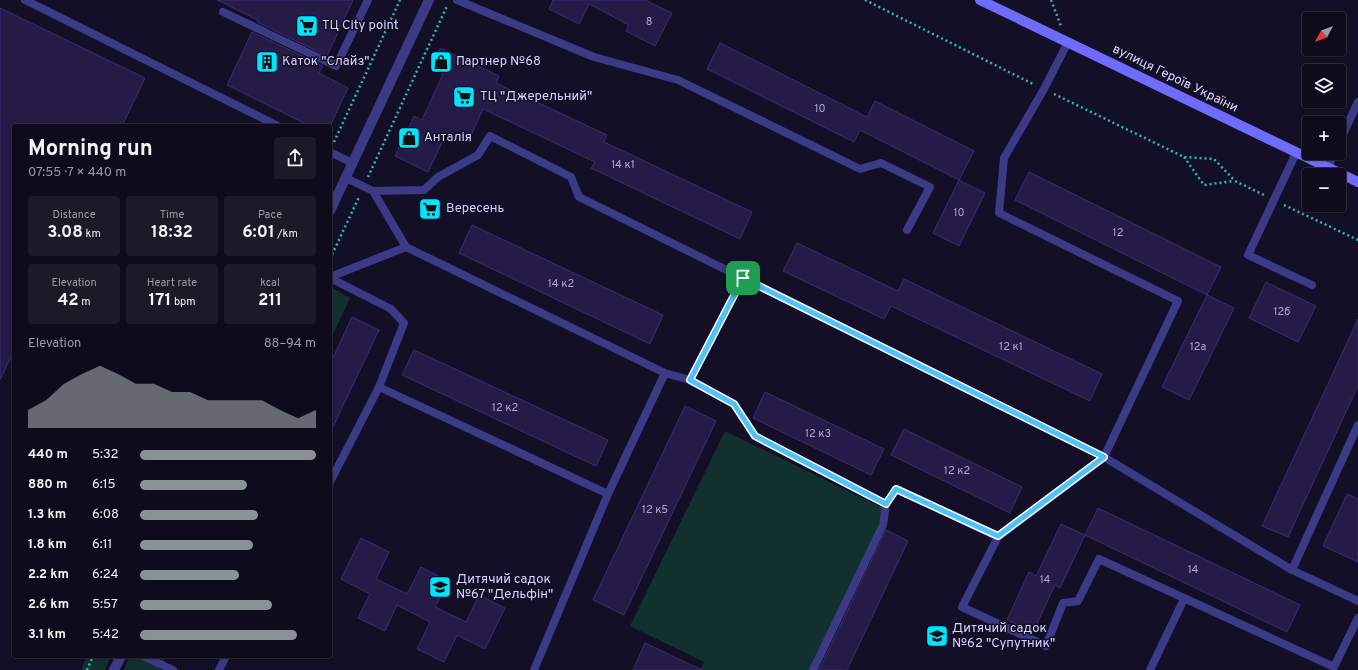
<!DOCTYPE html>
<meta charset="utf-8">
<style>
body{margin:0;font-family:Overpass,sans-serif;background:#1c1929;color:#f1f3f6;height:100vh;display:flex;flex-direction:column;font-size:15px;white-space:nowrap}
*{box-sizing:border-box;margin:0}
p{font-size:13px;color:#9b9ba3}
.icon{flex:none;width:22px;height:22px;fill:none;stroke:currentColor;stroke-width:2;stroke-linecap:round;stroke-linejoin:round}
.map{position:relative;flex:1;overflow:hidden}
.details{position:absolute;left:12px;top:124px;width:320px;height:534px;display:flex;flex-direction:column;background:#0e0b1c;border-radius:4px;box-shadow:0 1px 3px #0004,0 0 0 1px #2e2b3b}
.details>*{flex:none}
.needle{width:26px;rotate:229deg}
.controls{position:absolute;left:1302px;top:12px;display:grid;gap:8px}
.controls a{display:grid;place-items:center;width:44px;height:44px;border-radius:4px;background:#0e0b1c;box-shadow:0 1px 3px #0004,0 0 0 1px #2e2b3b;font-size:20px}
.pin{position:absolute;display:grid;place-items:center;width:34px;height:34px;color:#fff;margin:-17px;border-radius:8px;box-shadow:0 2px 6px #0006}
.round{display:grid;place-items:center;flex:none;width:42px;height:42px;border-radius:4px;background:#1c1929}
.head{display:flex;align-items:center;justify-content:space-between;height:68px;padding:0 16px}
h1{font-size:22px;font-weight:700;line-height:30px}
.metrics{display:grid;grid-template-columns:repeat(3,1fr);gap:6px;height:68px;padding:4px 16px}
.metrics div{display:grid;align-content:center;border-radius:4px;background:#1c1929;text-align:center}
.metrics b{font-size:17px;font-weight:700}
.metrics small{font-size:11px;font-weight:400}
.metrics p{font-size:11px}
.chart{height:112px;padding:8px 16px}
.chart p{display:flex;justify-content:space-between}
.chart svg{width:100%;height:72px;margin-top:4px;fill:#8c9099;opacity:.7}
ul{padding:0 16px;list-style:none;font-size:13px}
li{display:grid;grid-template-columns:64px 48px 1fr;align-items:center;height:30px}
li i{height:10px;border-radius:5px;background:#8c9099}
.map>svg:first-child{display:block}
.green{fill:#12302f}
.building{fill:#241b47;stroke:#3b2d73}
.lines{fill:none;stroke-linecap:round;stroke-linejoin:round}
.path{stroke:#2fb8b0;stroke-width:2.5;stroke-dasharray:2 3;stroke-linecap:butt}
.lane{stroke:#3d3a85;stroke-width:8}
.street{stroke:#3d3a85;stroke-width:10}
.secondary{stroke:#6f6bff;stroke-width:10}
.route-casing{stroke:#fff;stroke-width:8}
.route{stroke:#4fc3f7;stroke-width:5}
.labels{text-anchor:middle;dominant-baseline:central;stroke-width:3;stroke-linejoin:round;paint-order:stroke}
.number-label{font-size:11px;fill:#aca6d1}
.poi-label{font-size:13px;fill:#d9d4ff;stroke:#130f26;text-anchor:start}
.street-label{font-size:13px;fill:#d9d4ff;stroke:#130f26}
</style>
<div class="map">
<svg width="1358" height="670" viewBox="0 0 1358 670">
<rect width="100%" height="100%" fill="#130f26"/>
<path class="green" d="M330,287l20,11 -20,43z
M725,431l162,79 -77,160h-110l4,-8 -74,-36z
M87,656h24l-6,14h-24z
M130,656h36l-6,14h-36z"/>
<path class="building" d="M217,0h136l-26,56 -70,-34 1,-2z
M553,0h92l27,13 -17,33 -29,-15 3,-6 -40,-21 -10,20 -30,-15z
M0,8l145,70 -23,48h-108v225l-14,29z
M252,32l71,34 -4,7 29,15 -18,38h-20l-83,-41z
M720,43l147,74 8,-16 99,50 -15,29 -99,-50 -6,12 -147,-73z
M440,48l59,28 -3,7 111,52 -3,7 148,70 -12,27 -149,-71 4,-6 -112,-53 -15,33 -21,-10 -19,40 -33,-16 19,-40 8,4 21,-46 -12,-6z
M1029,172l192,95 -14,28 -192,-95z
M959,180l26,13 -26,53 -26,-13z
M472,225l191,90 -13,29 -191,-91z
M797,243l101,48 6,-12 198,95 -12,27 -199,-95 -7,13 -101,-48z
M1266,282l50,24 -18,36 -49,-24z
M1207,295l27,13 -45,92 -27,-13z
M352,317l27,13 -49,103v-69z
M1358,319v67l-70,151 -26,-11z
M414,350l194,90 -12,26 -194,-91z
M765,392l119,57 -13,26 -118,-57z
M685,406l31,15 -92,194 -31,-15z
M904,429l118,58 -12,26 -119,-58z
M1347,494l11,5v63l-35,-16z
M1098,508l202,97 -13,27 -202,-97z
M1061,524l24,11 -25,53 -5,-3 -22,47 -26,-12 22,-48 7,4z
M886,530l22,11 -61,129h-28z
M361,538l28,14 -13,27 31,15 14,-27 27,14 -13,26 31,15 13,-27 26,13 -20,41 -28,-14 -13,27 -27,-13 13,-27 -33,-17 -12,26 -27,-13 12,-24 -29,-15z
M645,643l57,27h-69z"/>
<g class="lines">
<path class="path" d="M865,0l168,84
M1051,0l10,26
M1054,94l130,63 30,2 21,22 29,14
M334,142l66,-142
M1184,157l20,28 30,-4
M368,177l79,-171
M1284,205l74,35
M330,259l29,-62
M87,670l6,-14"/>
<path class="lane" d="M25,0l253,126
M457,0l137,57 84,23 182,89 21,-6 49,24 -23,43
M223,12l113,54 32,-66
M1339,143l19,-41
M330,152l22,11
M1296,153l-48,102 64,30
M1328,168l6,-15
M346,178l27,13 33,56
M373,191l51,-1 14,-13 40,-22 12,-19 81,41 8,20 525,260 188,113 66,31
M330,277l76,-30 259,126 -57,121
M330,278l61,31 13,14 -25,64 229,107 -74,176
M665,373l25,7 53,-102
M690,380l44,24 21,32 131,68 11,-15 101,48 106,-80 74,-156 -179,-88 5,-55 40,-69 24,-47
M330,482l49,-95
M998,537l-36,70 84,39 17,-43 15,-2 21,-42 235,108 24,-49
M1292,570l66,-145
M143,656l30,14
M219,670l7,-14
M813,670l70,-145 3,-21
M1150,670l34,-71"/>
<path class="street" d="M330,211l99,-211
M114,670l7,-14"/>
<path class="secondary" d="M980,0l378,182"/>
</g>
<g class="lines">
<g class="route-casing">
<path id="route" d="M743,278l361,179 -106,79 -102,-47 -10,15 -131,-68 -21,-32 -44,-24z"/>
</g>
<use href="#route" class="route"/>
</g>
<defs>
<g id="supermarket-square" transform="scale(1.15)"><rect x="-9" y="-9" width="18" height="18" rx="4" fill="#00e5ff" stroke="#130f26"/><path d="M-6-5.5h2.5l.6 2H6L4.5 2H-2.5L-4.4-4H-6ZM-1.5 3.2a1.3 1.3 0 1 0 .1 0ZM3 3.2a1.3 1.3 0 1 0 .1 0Z" fill="#111"/></g>
<g id="building-square" transform="scale(1.15)"><rect x="-9" y="-9" width="18" height="18" rx="4" fill="#00e5ff" stroke="#130f26"/><path d="M-4-6H4V6H1V3H-1V6H-4ZM-2.5-4.3h1.7v1.8h-1.7ZM.8-4.3h1.7v1.8H.8ZM-2.5-1h1.7V.8h-1.7ZM.8-1h1.7V.8H.8Z" fill="#111"/></g>
<g id="shop-square" transform="scale(1.15)"><rect x="-9" y="-9" width="18" height="18" rx="4" fill="#00e5ff" stroke="#130f26"/><path d="M-5-2.5h2.3a2.7 3.5 0 0 1 5.4 0H5L5.5 6h-11ZM-1.5-2.5h3a1.5 2.3 0 0 0-3 0Z" fill="#111"/></g>
<g id="school-square" transform="scale(1.15)"><rect x="-9" y="-9" width="18" height="18" rx="4" fill="#00e5ff" stroke="#130f26"/><path d="M0-5L7-2L0 1L-7-2ZM-4 1L0 2.5L4 1V4Q0 6-4 4Z" fill="#111"/></g>
</defs>
<g fill-rule="evenodd">
<use href="#supermarket-square" x="307" y="26"/>
<use href="#building-square" x="267" y="62"/>
<use href="#shop-square" x="441" y="62"/>
<use href="#supermarket-square" x="464" y="97"/>
<use href="#shop-square" x="409" y="138"/>
<use href="#supermarket-square" x="430" y="209"/>
<use href="#school-square" x="440" y="587"/>
<use href="#school-square" x="937" y="636"/>
</g>
<g class="labels">
<g class="number-label">
<text x="649" y="22">8</text>
<text x="820" y="109">10</text>
<text x="623" y="165">14 к1</text>
<text x="959" y="213">10</text>
<text x="1118" y="233">12</text>
<text x="561" y="284">14 к2</text>
<text x="1282" y="312">12б</text>
<text x="1011" y="347">12 к1</text>
<text x="1198" y="347">12а</text>
<text x="505" y="408">12 к2</text>
<text x="818" y="434">12 к3</text>
<text x="957" y="471">12 к2</text>
<text x="655" y="510">12 к5</text>
<text x="1193" y="570">14</text>
<text x="1045" y="580">14</text>
</g>
<g class="poi-label">
<text x="322" y="26">ТЦ City point</text>
<text x="282" y="62">Каток "Слайз"</text>
<text x="456" y="62">Партнер №68</text>
<text x="480" y="97">ТЦ "Джерельний"</text>
<text x="424" y="138">Анталія</text>
<text x="446" y="209">Вересень</text>
<text x="456" y="580">Дитячий садок<tspan x="456" dy="15">№67 "Дельфін"</tspan></text>
<text x="952" y="629">Дитячий садок<tspan x="952" dy="15">№62 "Супутник"</tspan></text>
</g>
<g class="street-label">
<text transform="translate(1175 79) rotate(26)">вулиця Героїв України</text>
</g>
</g>
</svg>
<div class="controls">
<a><svg class="needle" viewBox="-14 -14 28 28"><path d="M0-13l5 13h-10z" fill="#e53935"/><path d="M0 13l5-13h-10z" fill="#9b9ba3"/></svg></a>
<a><svg class="icon" aria-label="layers" viewBox="0 0 24 24"><path d="M12 4l9 5-9 5-9-5zM3 14l9 5 9-5"/></svg></a>
<a>+</a>
<a>−</a>
</div>
<div class="pin" style="left:743px;top:278px;background:#1e9e55"><svg class="icon" aria-label="arrive" viewBox="0 0 24 24"><path d="M6 21V4h12l-3 4 3 4H6"/></svg></div>
<section class="details">
<div class="head"><div><h1>Morning run</h1><p>07:55 · 7 × 440 m</p></div><a class="round"><svg class="icon" aria-label="share" viewBox="0 0 24 24"><path d="M12 15V3M7 8l5-5 5 5M5 13v7h14v-7"/></svg></a></div>
<div class="metrics">
<div><p>Distance</p><b>3.08<small> km</small></b></div>
<div><p>Time</p><b>18:32</b></div>
<div><p>Pace</p><b>6:01<small> /km</small></b></div>
</div>
<div class="metrics">
<div><p>Elevation</p><b>42<small> m</small></b></div>
<div><p>Heart rate</p><b>171<small> bpm</small></b></div>
<div><p>kcal</p><b>211</b></div>
</div>
<div class="chart"><p><span>Elevation</span>88–94 m</p>
<svg viewBox="0 0 160 44" preserveAspectRatio="none"><path d="M0 44V33L10 27L20 17L30 11L40 6L50 11L60 17L70 17L80 22L90 22L100 27L110 27L120 27L130 27L140 33L150 38L160 33V44z"/></svg>
</div>
<ul>
<li><b>440 m</b>5:32<i style="width:100%"></i></li>
<li><b>880 m</b>6:15<i style="width:61%"></i></li>
<li><b>1.3 km</b>6:08<i style="width:67%"></i></li>
<li><b>1.8 km</b>6:11<i style="width:64%"></i></li>
<li><b>2.2 km</b>6:24<i style="width:56%"></i></li>
<li><b>2.6 km</b>5:57<i style="width:75%"></i></li>
<li><b>3.1 km</b>5:42<i style="width:89%"></i></li>
</ul>
</section>
</div>
